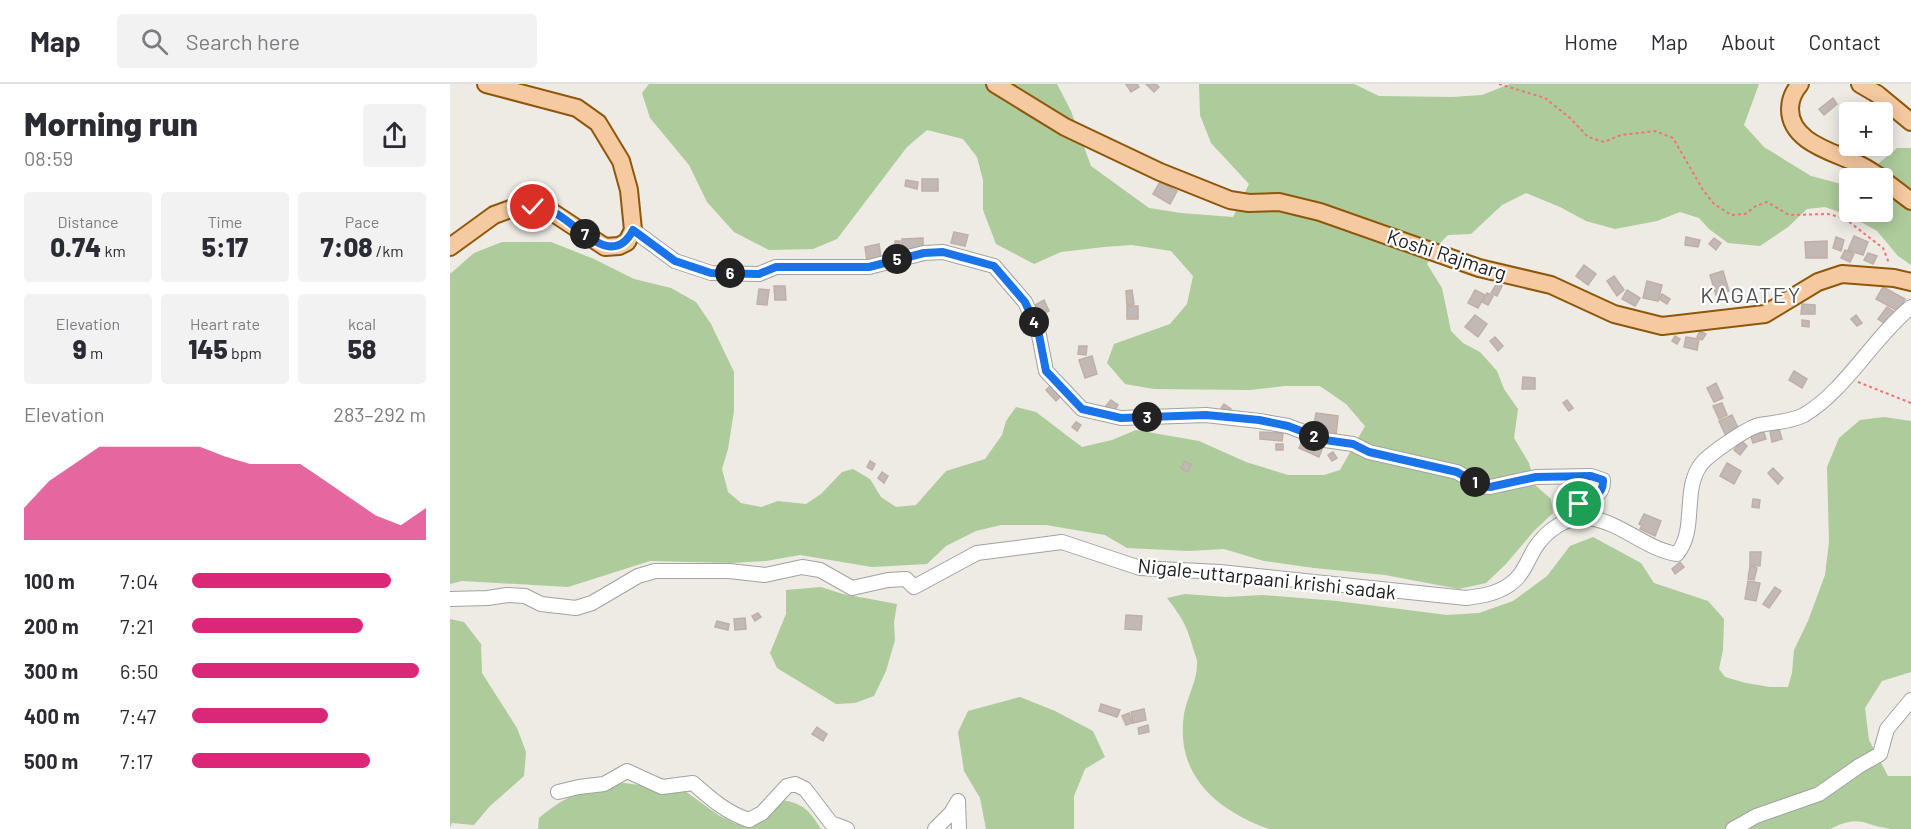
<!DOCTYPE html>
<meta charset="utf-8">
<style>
body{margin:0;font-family:Barlow,sans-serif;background:#f2f2f3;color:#2b2b33;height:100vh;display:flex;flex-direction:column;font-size:22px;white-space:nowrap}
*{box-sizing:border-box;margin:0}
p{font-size:20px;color:#7c7c81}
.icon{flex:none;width:33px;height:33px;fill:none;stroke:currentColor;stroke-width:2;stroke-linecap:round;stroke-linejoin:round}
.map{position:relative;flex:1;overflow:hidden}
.panel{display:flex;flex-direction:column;background:#fff;width:450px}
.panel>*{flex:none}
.tools{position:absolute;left:1389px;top:18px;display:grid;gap:12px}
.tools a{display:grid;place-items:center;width:54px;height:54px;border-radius:6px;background:#fff;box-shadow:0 3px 15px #0003;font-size:30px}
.pin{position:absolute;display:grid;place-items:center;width:51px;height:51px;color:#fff;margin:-26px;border:3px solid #fff;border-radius:50%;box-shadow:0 2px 6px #0007}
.km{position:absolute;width:30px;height:30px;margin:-15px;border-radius:50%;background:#222;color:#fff;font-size:16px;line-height:30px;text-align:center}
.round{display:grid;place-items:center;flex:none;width:63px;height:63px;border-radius:6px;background:#f2f2f3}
.head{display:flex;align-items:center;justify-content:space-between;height:102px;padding:0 24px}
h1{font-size:33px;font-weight:800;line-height:45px}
.stats{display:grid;grid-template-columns:repeat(3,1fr);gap:9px;height:102px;padding:6px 24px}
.stats div{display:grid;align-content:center;border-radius:6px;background:#f2f2f3;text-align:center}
.stats b{font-size:26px;font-weight:800}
.stats small{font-size:16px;font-weight:400}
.stats p{font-size:16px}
.chart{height:168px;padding:12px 24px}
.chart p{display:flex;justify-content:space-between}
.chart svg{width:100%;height:108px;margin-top:6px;fill:#db2777;opacity:.7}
ul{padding:0 24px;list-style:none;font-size:20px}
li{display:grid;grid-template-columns:96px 72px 1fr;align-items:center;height:45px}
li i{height:15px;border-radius:8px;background:#db2777}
header{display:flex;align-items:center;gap:36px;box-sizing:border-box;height:84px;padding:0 30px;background:#fff;border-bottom:2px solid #e1e1e2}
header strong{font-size:28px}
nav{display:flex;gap:33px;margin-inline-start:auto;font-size:21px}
.search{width:420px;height:54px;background:#f2f2f3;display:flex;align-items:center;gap:15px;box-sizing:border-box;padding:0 21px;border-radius:6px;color:#7c7c81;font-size:22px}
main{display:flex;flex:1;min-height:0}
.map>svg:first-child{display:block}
.forest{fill:#adcb9b}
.building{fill:#c2b9b4;stroke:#bfb0a7;stroke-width:1.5}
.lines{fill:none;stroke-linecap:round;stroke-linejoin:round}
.minor-casing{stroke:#a2a2a2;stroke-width:16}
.major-casing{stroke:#8e5709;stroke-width:20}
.path{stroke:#f17472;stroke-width:2;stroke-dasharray:3 3;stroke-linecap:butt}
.minor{stroke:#fff;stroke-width:14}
.major{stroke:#f6caa1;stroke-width:16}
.route-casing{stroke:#fff;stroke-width:12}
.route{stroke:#1a73e8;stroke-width:8}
.labels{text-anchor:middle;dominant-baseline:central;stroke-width:4.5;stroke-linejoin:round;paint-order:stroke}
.street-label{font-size:20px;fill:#1e1e1e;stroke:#fff}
.quarter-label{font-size:22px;letter-spacing:1.5px;fill:#515151;stroke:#fff}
</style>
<header>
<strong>Map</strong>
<div class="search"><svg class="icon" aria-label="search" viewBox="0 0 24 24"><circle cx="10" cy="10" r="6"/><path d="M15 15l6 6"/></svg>Search here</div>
<nav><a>Home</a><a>Map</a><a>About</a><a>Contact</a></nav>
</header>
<main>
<section class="panel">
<div class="head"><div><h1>Morning run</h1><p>08:59</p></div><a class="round"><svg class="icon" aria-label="share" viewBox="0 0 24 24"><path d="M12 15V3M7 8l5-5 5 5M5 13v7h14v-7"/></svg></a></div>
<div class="stats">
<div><p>Distance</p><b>0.74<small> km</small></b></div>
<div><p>Time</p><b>5:17</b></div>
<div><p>Pace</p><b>7:08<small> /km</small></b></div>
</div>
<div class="stats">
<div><p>Elevation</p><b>9<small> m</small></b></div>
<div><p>Heart rate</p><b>145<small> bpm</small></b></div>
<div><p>kcal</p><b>58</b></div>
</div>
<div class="chart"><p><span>Elevation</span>283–292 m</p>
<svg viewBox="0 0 160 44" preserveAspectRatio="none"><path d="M0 44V31L10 20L20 13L30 6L40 6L50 6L60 6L70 6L80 10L90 13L100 13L110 13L120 20L130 27L140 34L150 38L160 31V44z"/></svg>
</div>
<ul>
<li><b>100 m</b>7:04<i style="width:85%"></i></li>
<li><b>200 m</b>7:21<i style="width:73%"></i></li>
<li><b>300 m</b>6:50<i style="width:97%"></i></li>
<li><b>400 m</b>7:47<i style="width:58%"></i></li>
<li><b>500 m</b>7:17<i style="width:76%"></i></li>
</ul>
</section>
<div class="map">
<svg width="1461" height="745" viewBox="0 0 1461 745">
<rect width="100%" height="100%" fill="#eeeae4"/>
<path class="forest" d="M199,0h408l14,27 20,55 58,42 32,5 52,4 16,-33 -38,-41 -11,-28 -1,-31h155l25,12 73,1 30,-2 28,-11h249l-15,41 20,22 47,29 38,10 1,26h32v-34h-21l36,-30h14v117l-13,-9 -21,-25 -27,-15 -25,-9 -18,2 -19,18 -28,19 -32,-3 -19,-14 -10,-11 -19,-6 -23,9 -42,8 -29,-8 -26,-14 -34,-14 -24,12 -31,29 -23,1 -10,10 -11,19 15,24 9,43 12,12 17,9 17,19 7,18 14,20 -4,29 15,25 6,22 16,14 2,14 -19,18 -29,34 -19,18 -27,6 -74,-14 -71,-7 -50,-7 -40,-12 -35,2 -62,-3 -22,-13 -59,-10h-45l-25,6 -30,15 -19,18 -55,3 -72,-12 -34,6 -34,2 -82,-2 -82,26 -106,-6 -12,3v-310l24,-21 28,-11h49l43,17 40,20 37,9 25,14 15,22 23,48v39l-6,38 -6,20 6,23 13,11 20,4 17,-6 28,3 15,-10 21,-22 11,-3 17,10 11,18 15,10 20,-2 30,-34 39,-12 17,-24 4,-14 10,-14 20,5 46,35 30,-7 24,-10 63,11 47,21 42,13h36l16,-5 25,-44 -19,-22 -26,-18h-36l-34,4 -96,-1 -29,-5 -18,-21 7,-19 56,-20 17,-20 6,-28 -22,-25 -39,-6 -28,2 -43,5 -27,12 -38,-20 -13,-34v-30l-6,-23 -14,-18 -36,-9 -20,17 -70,92 -24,10 -44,1 -35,-18 -27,-30 -18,-37 -39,-47 -8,-25z
M1434,333l27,4v251l-29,9 -17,27 4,32 19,36h23v53c-6,0 -13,0 -20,0 -29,-4 -30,-15 -61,0h-561c-53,-19 -94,-54 -85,-115 3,-17 13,-33 13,-49 1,-5 -2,-10 -3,-14 -7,-25 -11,-32 -27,-53l18,-4 41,3 37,-2 74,6 110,14 32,-2 34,-12 34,-25 23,-30 23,-9 48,26 13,20 54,18 16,18 -1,31 -4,19 6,8 21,6 24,4h18l4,-14 2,-23 14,-29 17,-46 4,-33 -2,-75 12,-29 21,-18z
M371,503l22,7 54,10 -3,18 1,18 -9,31 -12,25 -19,7 -19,1 -59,-36 -7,-15 16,-39v-24z
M0,535l14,3 17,22 1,29 35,55 9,24 -2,24 -35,31 -15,18 -22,-2 -2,4z
M570,613l35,14 38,20 12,26 -20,12 -11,27v33h-88l-6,-31 -16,-27 -6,-39 10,-21z
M174,699l61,8 33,24 18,9h11l35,-24c22,4 27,10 39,29h-283l1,-11c30,-25 47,-29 85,-35z"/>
<path class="building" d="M676,0h11l2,3 -8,5z
M696,0h10l3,3 -5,5z
M1383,14l4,6 -13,11 -5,-6z
M472,95h16v12h-16z
M456,96l12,2 -1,7 -12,-3z
M710,98l17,9 -7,13 -17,-10z
M504,148l14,3 -3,11 -14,-3z
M1404,152l14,6 -5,13 -15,-5z
M1236,153l14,3 -2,7 -13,-2z
M1386,153l8,3 -3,11 -8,-3z
M473,154v10h-11v6h-10v-15z
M1264,154l7,5 -5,7 -7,-6z
M445,157h5v7h-5z
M1377,157v17h-21l-1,-16z
M429,160l2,14 -14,3 -2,-14z
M1395,166l9,4 -4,8 -9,-4z
M1418,169l9,3 -4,8 -9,-4z
M1134,181l12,9 -8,11 -12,-9z
M1273,187l6,20 -13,4 -6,-20z
M1164,192l10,14 -7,6 -10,-15z
M1197,197l15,4 -4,16 -15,-3z
M1047,199l5,3 -5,10 -6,-3z
M324,202h11l1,14h-11z
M1433,203l22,12 -7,12 -22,-12z
M309,205l10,1 -2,15 -10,-1z
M682,206l2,14 -7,1 -1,-14z
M1025,206l10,5 -7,13 -10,-5z
M1177,206l13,8 -5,8 -13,-7z
M1037,209l6,3 -5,9 -6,-3z
M1212,210l8,5 -3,5 -8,-5z
M594,216l5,11 -9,5 -5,-11z
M1352,220l13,1v9h-14z
M677,222h11v13h-11z
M1437,223l9,6 -9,12 -9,-6z
M1025,231l12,9 -9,13 -13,-10z
M1406,231l6,8 -5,3 -6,-7z
M1352,236l7,1v6l-7,-1z
M579,242l2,5 -7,2 -1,-5z
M1250,247l6,3 -4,6 -5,-3z
M1225,252l5,3 -3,5 -5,-3z
M1045,253l8,9 -5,5 -8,-10z
M1236,253l13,2 -2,11 -13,-3z
M629,262h8l-1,9 -8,-1z
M642,272l5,18 -12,4 -6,-18z
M1344,287l13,8 -5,9 -13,-8z
M1073,293l12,1v11h-13z
M1266,299l7,15 -9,4 -7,-14z
M601,301l10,11 -5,5 -10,-11z
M661,316l7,5 -5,8 -8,-6z
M1117,316l6,8 -4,3 -6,-8z
M1272,319l5,12 -8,4 -6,-13z
M774,320l7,5 -3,4 -7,-5z
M866,329l22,3 -2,19 -23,-4z
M1282,331l7,15 -13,6 -7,-15z
M626,338l5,3 -4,6 -5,-4z
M1329,345l3,10 -10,3 -2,-11z
M1313,346l3,9 -13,4 -3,-9z
M810,348l23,1 -1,8 -22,-2z
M855,350l20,8 -6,15 -20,-9z
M1292,357l5,5 -7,9 -6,-5z
M826,360h7v6h-7z
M883,368l4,6 -5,3 -4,-6z
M420,377l5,3 -3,6 -5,-3z
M735,377l6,4 -4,7 -6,-4z
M1277,379l14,8 -7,13 -14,-8z
M1323,384l10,10 -5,6 -10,-11z
M432,388l6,4 -4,7 -6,-5z
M1303,415l7,1 -1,8 -7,-1z
M1194,430l17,7 -6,15 -15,-7 2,-4 -3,-1z
M1300,468h11l-1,14 -10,-1z
M1230,478l4,5 -9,7 -3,-5z
M1300,482l7,2 -3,12 -6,-1z
M1298,497l12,2 -4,18 -11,-2z
M1325,503l6,4 -12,17 -6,-4z
M308,529l3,4 -6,4 -3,-5z
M676,531l16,1 -1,14 -16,-1z
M295,534l1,11 -11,1 -1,-11z
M267,537l12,3 -1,6 -13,-3z
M651,620l19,6 -3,7 -18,-6z
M694,625l2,11 -13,3 -2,-11z
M679,629l3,10 -6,2 -4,-9z
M698,641l1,7 -10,2 -1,-6z
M367,643l10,7 -4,7 -11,-7z"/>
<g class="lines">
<g class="minor-casing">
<path id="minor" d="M183,146l42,31 36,12 48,1 17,-7h93l55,-14 19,-1 51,14 31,36 13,28 8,41 36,38 39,9 85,-3 53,6 29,5 37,14 28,4 16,8 88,20 24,14 9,1 46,-10 55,-1 12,4c1,15 -12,20 -24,24l-6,15
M0,515l38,-1 19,-3 18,1 16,8 35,4 16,-5 46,-27 17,-5h74l36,4 37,-8 18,3 32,18 36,-8 18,-1 8,8 63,-34 85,-11 78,26 80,4 246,26c15,-2 30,-4 43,-13 14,-9 18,-24 26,-37 11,-17 32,-33 54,-30 32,4 56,31 88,36 21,-25 4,-65 25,-91 9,-10 45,-35 57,-38 15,-3 32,-3 45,-10 41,-24 69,-77 107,-108
M108,708l21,-5 25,-3 23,-13 35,16 31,-4c18,16 34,30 56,37l13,-7 25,-27 8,-2 10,5 26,34 16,6
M508,717l1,28
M485,745l16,-16 7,-12
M1283,745l23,-13 63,-22 40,-28 21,-12 7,-25 24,-29"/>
</g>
<g class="major-casing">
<path id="major" d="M545,0l70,43 95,45 70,28 19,3 30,-1 41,10 159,56 72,17 63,29 48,12 103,-12 53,-32 24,-8 52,4 17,4
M1350,0c-6,7 -10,16 -10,25 0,34 45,43 68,55 9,4 17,10 24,14
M1410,0l17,10 34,28
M1432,95l29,22
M0,163l44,-32 25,-9 30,4 56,37 14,-1 8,-4 6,-12 -4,-40 -8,-29 -23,-38 -21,-15 -91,-24"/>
</g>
<path class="path" d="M1049,0l46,14 25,20 18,19 16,5 17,-7 34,-4 18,7 30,52 11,14 17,11 14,-1 11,-8 11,-4 22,13 39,-1 16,4 39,30 6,15
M1408,298l53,21"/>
<use href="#minor" class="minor"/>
<use href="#major" class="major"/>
</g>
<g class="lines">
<g class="route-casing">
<path id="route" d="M83,123c6,1 13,2 19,4 26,13 60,60 81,19l42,31 36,12 48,1 17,-7h93l55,-14 19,-1 51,14 31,36 13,28 8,41 36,38 39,9 85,-3 53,5 29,6 37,14 28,4 16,8 88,20 24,14 9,1 46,-10 55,-1 12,4c1,15 -12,20 -24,24"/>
</g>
<use href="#route" class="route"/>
</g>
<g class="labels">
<g class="street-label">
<text transform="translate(997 170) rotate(18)">Koshi Rajmarg</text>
<text transform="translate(817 494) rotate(6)">Nigale-uttarpaani krishi sadak</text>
</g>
<g class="quarter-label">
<text x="1301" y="210">KAGATEY</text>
</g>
</g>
</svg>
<div class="tools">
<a>+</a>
<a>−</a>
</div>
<div class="pin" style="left:1129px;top:420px;background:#1e9e55"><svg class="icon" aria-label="arrive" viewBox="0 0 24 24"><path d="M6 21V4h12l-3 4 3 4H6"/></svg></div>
<div class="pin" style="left:83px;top:123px;background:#d93025"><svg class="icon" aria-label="check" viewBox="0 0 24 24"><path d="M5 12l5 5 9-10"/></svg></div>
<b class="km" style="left:1025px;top:398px">1</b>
<b class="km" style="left:864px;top:352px">2</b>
<b class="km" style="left:697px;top:333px">3</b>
<b class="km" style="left:584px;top:238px">4</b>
<b class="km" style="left:447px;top:175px">5</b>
<b class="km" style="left:280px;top:189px">6</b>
<b class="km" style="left:135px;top:150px">7</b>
</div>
</main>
